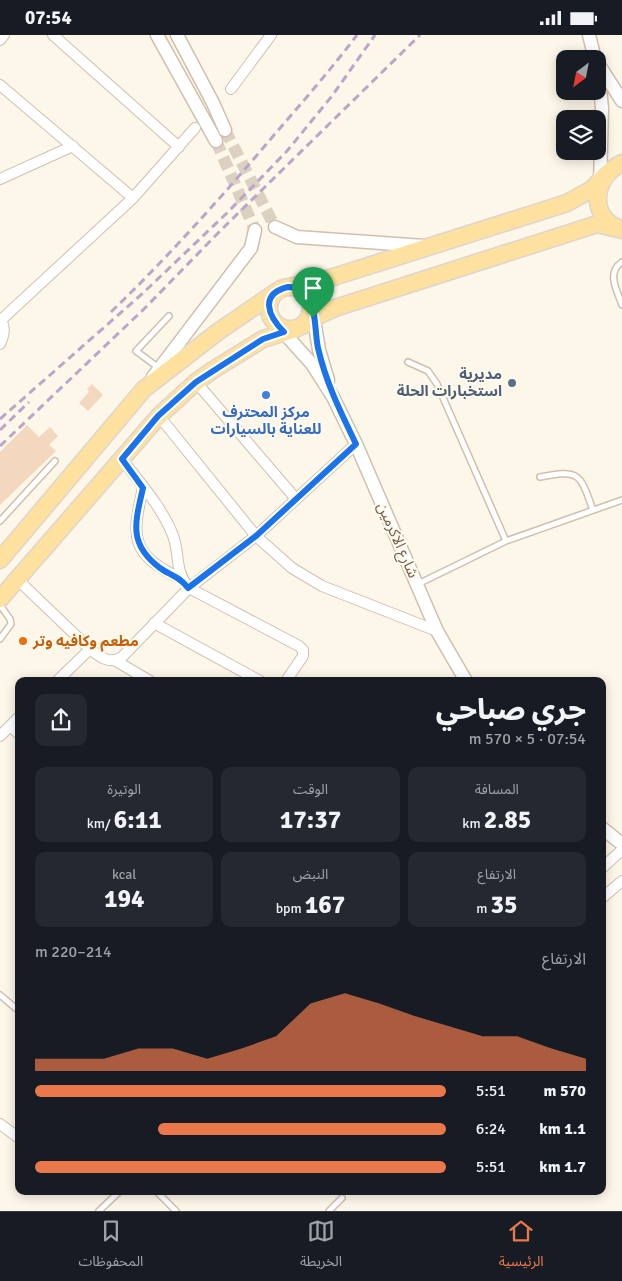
<!DOCTYPE html>
<html lang="ar">
<meta charset="utf-8">
<style>
body{margin:0;font-family:Signika,"Noto Sans Arabic",sans-serif;background:#242831;color:#f1f3f6;direction:rtl;height:100vh;display:flex;flex-direction:column;font-size:19px;white-space:nowrap}
*{box-sizing:border-box;margin:0}
p{font-size:16px;color:#9ea1a6}
.icon{flex:none;width:28px;height:28px;fill:none;stroke:currentColor;stroke-width:2;stroke-linecap:round;stroke-linejoin:round}
.map{position:relative;flex:1;overflow:hidden;direction:ltr}
.sheet{position:absolute;left:15px;top:642px;width:591px;height:518px;display:flex;flex-direction:column;background:#171b24;border-radius:10px;box-shadow:0 2px 12px #0003;direction:rtl}
.sheet>*{flex:none}
.needle{width:32px;rotate:212deg}
.fabs{position:absolute;left:556px;top:15px;display:grid;gap:10px}
.fabs a{display:grid;place-items:center;width:50px;height:50px;border-radius:10px;background:#171b24;box-shadow:0 2px 12px #0003;font-size:25px}
.pin{position:absolute;display:grid;place-items:center;width:42px;height:42px;color:#fff;margin:-51px -21px;border-radius:50% 50% 50% 0;rotate:-45deg;box-shadow:0 0 5px #0007}
.pin .icon{rotate:45deg}
.round{display:grid;place-items:center;flex:none;width:52px;height:52px;border-radius:10px;background:#242831}
.overview{display:flex;align-items:center;justify-content:space-between;height:85px;padding:0 20px}
h1{font-size:28px;font-weight:800;line-height:38px}
.metrics{display:grid;grid-template-columns:repeat(3,1fr);gap:8px;height:85px;padding:5px 20px}
.metrics div{display:grid;align-content:center;border-radius:10px;background:#242831;text-align:center}
.metrics b{font-size:25px;font-weight:800}
.metrics small{font-size:14px;font-weight:400}
.metrics p{font-size:14px}
.chart{height:140px;padding:10px 20px}
.chart p{display:flex;justify-content:space-between}
.chart svg{width:100%;height:90px;margin-top:5px;fill:#eb784a;opacity:.7}
ul{padding:0 20px;list-style:none;font-size:16px}
li{display:grid;grid-template-columns:80px 60px 1fr;align-items:center;height:38px}
li i{height:12px;border-radius:6px;background:#eb784a}
.status{display:flex;justify-content:space-between;align-items:center;height:35px;padding:0 25px;background:#171b24;direction:ltr}
.status svg{height:14px;fill:currentColor}
.menu{display:flex;justify-content:space-around;align-items:center;height:70px;border-top:1px solid #363941;background:#171b24;font-size:14px;color:#9ea1a6}
.menu a{display:grid;justify-items:center;gap:2px}
.menu .active{color:#eb784a}
.map>svg:first-child{display:block}
.building{fill:#f4d7bf}
.lines{fill:none;stroke-linecap:round;stroke-linejoin:round}
.tertiary-tunnel{stroke:#dcd1c1;stroke-width:12;stroke-dasharray:12 6;stroke-linecap:butt}
.service-casing{stroke:#d0bfad;stroke-width:8}
.minor-casing{stroke:#d0bfad;stroke-width:12}
.tertiary-casing{stroke:#d0bfad;stroke-width:15}
.primary-casing{stroke:#dcd5d0;stroke-width:19}
.service{stroke:#fff;stroke-width:5}
.minor{stroke:#fff;stroke-width:10}
.tertiary{stroke:#fff;stroke-width:12}
.primary{stroke:#fee19f;stroke-width:16}
.rail{stroke:#bba5c9;stroke-width:3;stroke-dasharray:8 5;stroke-linecap:butt}
.route-casing{stroke:#fff;stroke-width:10}
.route{stroke:#1a73e8;stroke-width:6}
.service-dot{fill:#5c6f8a;stroke:#fffaf0;stroke-width:2}
.shop-dot{fill:#3f7fe0;stroke:#fffaf0;stroke-width:2}
.food-dot{fill:#e8710a;stroke:#fffaf0;stroke-width:2}
.labels{text-anchor:middle;dominant-baseline:central;stroke-width:4;stroke-linejoin:round;paint-order:stroke}
.service-label{font-size:15px;font-weight:bold;fill:#4e5e75;stroke:#fffaf0;text-anchor:end}
.shop-label{font-size:15px;font-weight:bold;fill:#366cbe;stroke:#fffaf0}
.street-label{font-size:15px;fill:#795e4a;stroke:#fffaf0}
.food-label{font-size:15px;font-weight:bold;fill:#c56008;stroke:#fffaf0;text-anchor:start}
</style>
<div class="status"><b>07:54</b><svg viewBox="0 0 49 12"><path d="M0 12V9h3v3zM5 12V6h3v6zM10 12V3h3v9zM15 12V0h3v12zM26 1h20v11H26zM47 4h2v5h-2z"/></svg></div>
<div class="map">
<svg width="622" height="1176" viewBox="0 0 622 1176">
<rect width="100%" height="100%" fill="#fdf7e9"/>
<path class="building" d="M92,349l11,11 -15,16 -9,-8 10,-11 -2,-3z
M27,390l12,12 11,-10 8,9 -9,9 7,6 -56,54v-53z"/>
<g class="lines">
<path class="tertiary-tunnel" d="M225,95l50,97
M216,106l39,89"/>
<g class="service-casing">
<path id="service" d="M622,227c-16,11 -5,28 0,43
M408,327l20,9 9,13 69,157
M159,333l-23,-17 33,-35
M540,442c40,-8 40,-3 53,33
M0,486l55,-60
M418,549l88,-43 116,-41
M0,570l10,14 1,5 -11,15
M0,960l19,16
M156,1156l20,20
M99,1176l21,-20
M329,1176l13,-13"/>
</g>
<g class="minor-casing">
<path id="minor" d="M53,0l126,112
M0,5l4,-5
M0,50l133,113
M231,54l40,-54
M0,144l73,-33
M0,284c6,8 4,16 0,25
M1,285l132,-122 62,-70
M196,347l100,117
M159,381l97,120 36,32 30,18 115,45
M122,424c17,23 39,47 50,74 9,20 1,36 17,55l110,58 4,4v6l-17,25
M143,453c-12,51 -12,66 38,91
M17,544l73,70 -33,32
M154,588l106,58
M90,614c10,8 20,16 32,8l67,-69 67,-52 100,-92
M116,626l34,20
M19,682l-9,9 9,8
M0,701l10,-10
M602,833l20,-18
M602,863l20,-17
M0,1089l19,14"/>
</g>
<g class="tertiary-casing">
<path id="tertiary" d="M157,0l59,106
M177,0l36,68 12,27
M589,0l6,24
M599,30l23,36
M598,35l4,38 -2,76
M275,192l22,10 127,9
M312,272l7,43 9,30
M275,288l37,41 21,33 23,47 81,187 29,50
M153,342l98,-129 4,-18
M602,793l20,16"/>
</g>
<g class="primary-casing">
<path id="primary" d="M618,193c-31,-14 -23,-53 4,-65
M269 273a21 21 0 1 1 42 0a21 21 0 1 1-42 0Z
M288,252l39,-8 240,-76 25,-14 14,-15
M302,291l11,-8 22,-10 253,-81 9,-3 25,6
M0,525l144,-171 75,-58 57,-39
M0,564l159,-183 37,-34 17,-12 50,-31 33,-10"/>
</g>
<use href="#service" class="service"/>
<use href="#minor" class="minor"/>
<use href="#tertiary" class="tertiary"/>
<use href="#primary" class="primary"/>
<path class="rail" d="M111,277c56,-54 108,-112 158,-171 30,-35 60,-69 88,-106
M0,384l142,-125 85,-81 60,-62 45,-55 43,-61
M0,395l29,-28
M0,411l145,-138 76,-78 199,-195"/>
</g>
<g class="lines">
<g class="route-casing">
<path id="route" d="M288,252c10,0 18,3 22,12 6,13 5,35 8,49 8,35 23,65 38,96l-100,92 -68,52c-9,-12 -17,-12 -28,-20 -32,-24 -25,-45 -17,-80l-21,-29 36,-43 38,-34 67,-43 21,-7c-16,-16 -25,-38 4,-45z"/>
</g>
<use href="#route" class="route"/>
</g>
<circle class="service-dot" cx="512" cy="348" r="5"/>
<circle class="shop-dot" cx="266" cy="360" r="5"/>
<circle class="food-dot" cx="23" cy="606" r="5"/>
<g class="labels">
<g class="service-label">
<text x="502" y="339">مديرية<tspan x="502" dy="17">استخبارات الحلة</tspan></text>
</g>
<g class="shop-label">
<text x="266" y="377">مركز المحترف<tspan x="266" dy="17">للعناية بالسيارات</tspan></text>
</g>
<g class="street-label">
<text transform="translate(398 505) rotate(66)">شارع الاكرمين</text>
</g>
<g class="food-label">
<text x="33" y="606">مطعم وكافيه وتر</text>
</g>
</g>
</svg>
<div class="fabs">
<a><svg class="needle" viewBox="-14 -14 28 28"><path d="M0-13l5 13h-10z" fill="#e53935"/><path d="M0 13l5-13h-10z" fill="#9ea1a6"/></svg></a>
<a><svg class="icon" aria-label="layers" viewBox="0 0 24 24"><path d="M12 4l9 5-9 5-9-5zM3 14l9 5 9-5"/></svg></a>
</div>
<div class="pin" style="left:313px;top:283px;background:#1e9e55"><svg class="icon" aria-label="arrive" viewBox="0 0 24 24"><path d="M6 21V4h12l-3 4 3 4H6"/></svg></div>
<section class="sheet">
<div class="overview"><div><h1>جري صباحي</h1><p>07:54 · 5 × 570 m</p></div><a class="round"><svg class="icon" aria-label="share" viewBox="0 0 24 24"><path d="M12 15V3M7 8l5-5 5 5M5 13v7h14v-7"/></svg></a></div>
<div class="metrics">
<div><p>المسافة</p><b>2.85<small> km</small></b></div>
<div><p>الوقت</p><b>17:37</b></div>
<div><p>الوتيرة</p><b>6:11<small> /km</small></b></div>
</div>
<div class="metrics">
<div><p>الارتفاع</p><b>35<small> m</small></b></div>
<div><p>النبض</p><b>167<small> bpm</small></b></div>
<div><p>kcal</p><b>194</b></div>
</div>
<div class="chart"><p><span>الارتفاع</span>214–220 m</p>
<svg viewBox="0 0 160 44" preserveAspectRatio="none"><path d="M0 44V38L10 38L20 38L30 33L40 33L50 38L60 33L70 27L80 11L90 6L100 11L110 17L120 22L130 27L140 27L150 33L160 38V44z"/></svg>
</div>
<ul>
<li><b>570 m</b>5:51<i style="width:100%"></i></li>
<li><b>1.1 km</b>6:24<i style="width:70%"></i></li>
<li><b>1.7 km</b>5:51<i style="width:100%"></i></li>
</ul>
</section>
</div>
<nav class="menu">
<a class="active"><svg class="icon" aria-label="home" viewBox="0 0 24 24"><path d="M3 11l9-7 9 7M6 9v11h12V9"/></svg>الرئيسية</a>
<a><svg class="icon" aria-label="map" viewBox="0 0 24 24"><path d="M3 6l6-2 6 2 6-2v14l-6 2-6-2-6 2zM9 4v14M15 6v14"/></svg>الخريطة</a>
<a><svg class="icon" aria-label="saved" viewBox="0 0 24 24"><path d="M7 4h10v16l-5-4-5 4z"/></svg>المحفوظات</a>
</nav>
